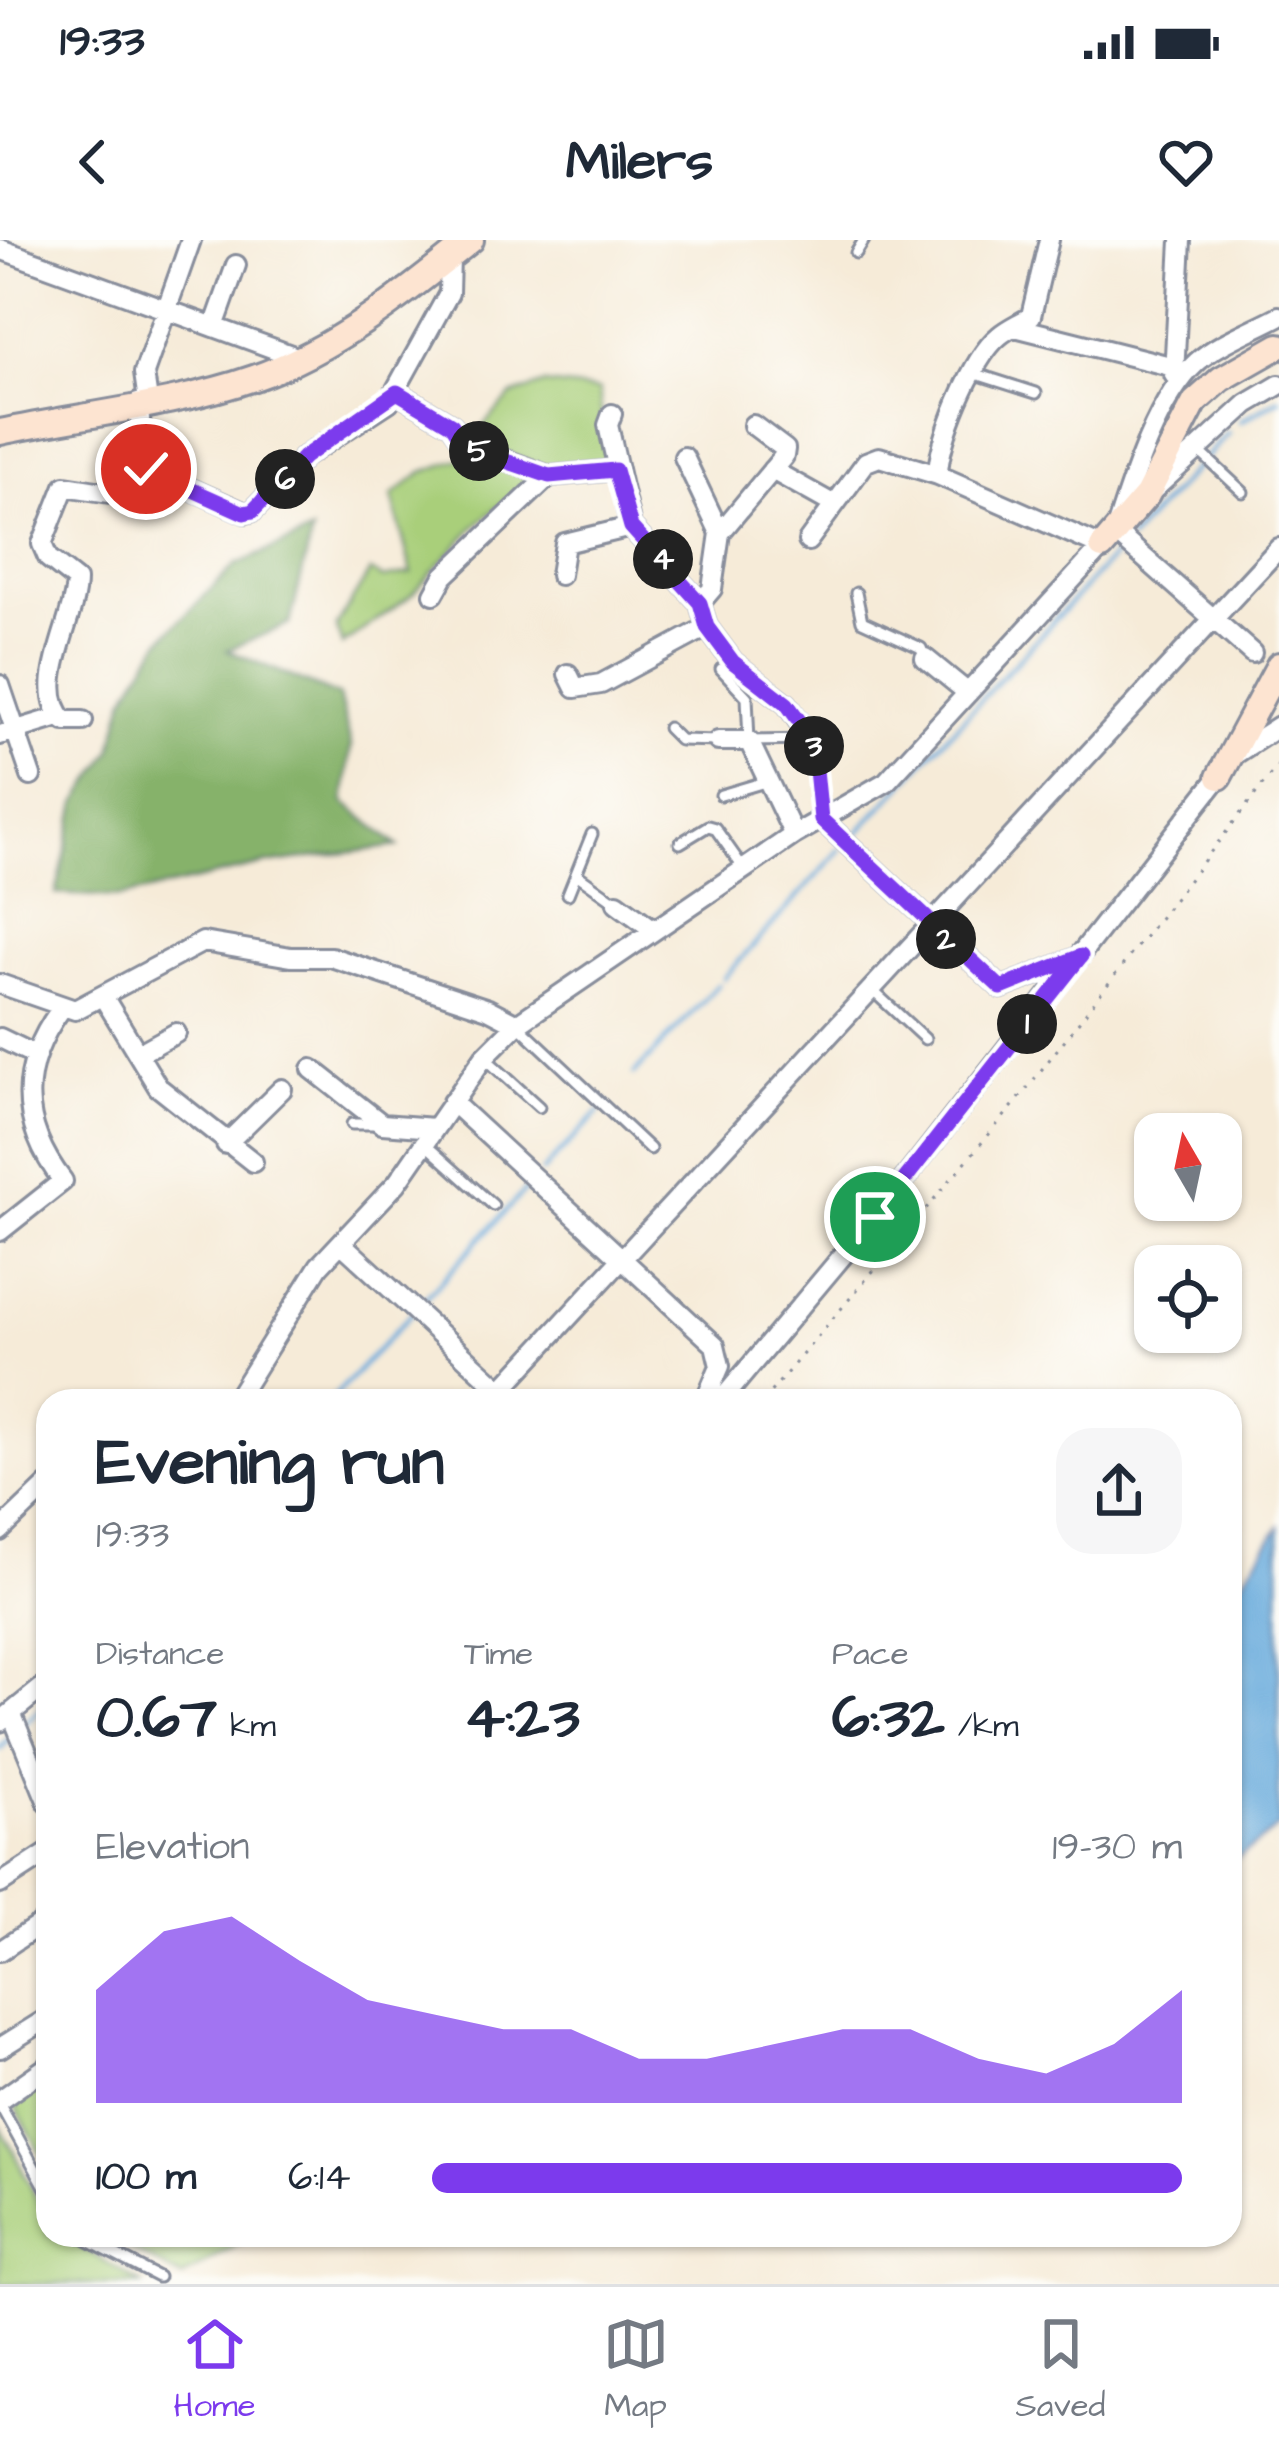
<!DOCTYPE html>
<meta charset="utf-8">
<style>
body{margin:0;font-family:"Architects Daughter",sans-serif;background:#f6f6f7;color:#1f2937;height:100vh;display:flex;flex-direction:column;font-size:45px;white-space:nowrap}
*{box-sizing:border-box;margin:0}
p{font-size:39px;color:#747a83}
.icon{flex:none;width:66px;height:66px;fill:none;stroke:currentColor;stroke-width:2;stroke-linecap:round;stroke-linejoin:round}
.map{position:relative;flex:1;overflow:hidden}
.details{position:absolute;left:36px;top:1149px;width:1206px;height:858px;display:flex;flex-direction:column;background:#fff;border-radius:36px;box-shadow:0 3px 9px #0004}
.details>*{flex:none}
.needle{width:78px;rotate:351deg}
.controls{position:absolute;left:1134px;top:873px;display:grid;gap:24px}
.controls a{display:grid;place-items:center;width:108px;height:108px;border-radius:24px;background:#fff;box-shadow:0 3px 9px #0004;font-size:60px}
.pin{position:absolute;display:grid;place-items:center;width:102px;height:102px;color:#fff;margin:-51px;border:6px solid #fff;border-radius:50%;box-shadow:0 3px 12px #0007}
.km{position:absolute;width:60px;height:60px;margin:-30px;border-radius:50%;background:#222;color:#fff;font-size:33px;line-height:60px;text-align:center}
.round{display:grid;place-items:center;flex:none;width:126px;height:126px;border-radius:36px;background:#f6f6f7}
.headline{display:flex;align-items:center;justify-content:space-between;height:204px;padding:0 60px}
h1{font-size:66px;font-weight:800;line-height:90px}
.figures{display:grid;grid-template-columns:repeat(3,1fr);gap:18px;height:204px;padding:12px 60px}
.figures div{display:grid;align-content:center}
.figures b{font-size:60px;font-weight:800}
.figures small{font-size:33px;font-weight:400}
.figures p{font-size:33px}
.chart{height:336px;padding:24px 60px}
.chart p{display:flex;justify-content:space-between}
.chart svg{width:100%;height:216px;margin-top:12px;fill:#7c3aed;opacity:.7}
ul{padding:0 60px;list-style:none;font-size:39px}
li{display:grid;grid-template-columns:192px 144px 1fr;align-items:center;height:90px}
li i{height:30px;border-radius:15px;background:#7c3aed}
.status{display:flex;justify-content:space-between;align-items:center;height:84px;padding:0 60px;background:#fff;direction:ltr}
.status svg{height:33px;fill:currentColor}
header{display:flex;justify-content:space-between;align-items:center;height:156px;padding:0 60px;background:#fff;font-size:54px;font-weight:800}
.dock{display:flex;justify-content:space-around;align-items:center;height:168px;border-top:3px solid #e0e1e3;background:#fff;font-size:33px;color:#747a83}
.dock a{display:grid;justify-items:center;gap:6px}
.dock .current{color:#7c3aed}
.map>svg:first-child{display:block}
.green{fill:#a9cf7a;stroke:#627f6c;stroke-width:3}
.forest{fill:#86b26a;stroke:#507064;stroke-width:3}
.water{fill:#67aadc;stroke:#416c9d;stroke-width:3}
.lines{fill:none;stroke-linecap:round;stroke-linejoin:round}
.stream{stroke:#67aadc;stroke-width:4.5}
.lane-casing{stroke:#888d9b;stroke-width:15}
.street-casing{stroke:#888d9b;stroke-width:24}
.secondary-casing{stroke:#888d9b;stroke-width:30}
.path{stroke:#888d9b;stroke-width:3;stroke-dasharray:3 9;stroke-linecap:butt}
.lane{stroke:#fff;stroke-width:9}
.street{stroke:#fff;stroke-width:18}
.secondary{stroke:#fde4d1;stroke-width:24}
.route-casing{stroke:#fff;stroke-width:24}
.route{stroke:#7c3aed;stroke-width:15}
</style>
<div class="status"><b>19:33</b><svg viewBox="0 0 49 12"><path d="M0 12V9h3v3zM5 12V6h3v6zM10 12V3h3v9zM15 12V0h3v12zM26 1h20v11H26zM47 4h2v5h-2z"/></svg></div>
<header><svg class="icon" aria-label="back" viewBox="0 0 24 24"><path d="M15 5l-7 7 7 7"/></svg>Milers<svg class="icon" aria-label="heart" viewBox="0 0 24 24"><path d="M12 20l-8-8c-3-5 5-10 8-4 3-6 11-1 8 4z"/></svg></header>
<div class="map">
<svg width="1279" height="2044" viewBox="0 0 1279 2044">
<rect width="100%" height="100%" fill="#fdfcf7"/>
<filter id="ink" filterUnits="userSpaceOnUse"><feTurbulence type="fractalNoise" baseFrequency=".00833" numOctaves="2"/><feDisplacementMap in="SourceGraphic" scale="24" xChannelSelector="R" yChannelSelector="G"/><feConvolveMatrix kernelMatrix="1 2 1 2 8 2 1 2 1" color-interpolation-filters="sRGB"/></filter>
<filter id="wash" filterUnits="userSpaceOnUse"><feTurbulence type="fractalNoise" baseFrequency=".004" numOctaves="4" result="noise"/><feDisplacementMap in="SourceGraphic" scale="48" xChannelSelector="R" yChannelSelector="G"/><feGaussianBlur stdDeviation="2.7" result="paint"/><feColorMatrix in="noise" values="0 0 0 0 0 0 0 0 0 0 0 0 0 0 0 0 0 1.4 0 .05"/><feComposite in="paint" operator="in"/></filter>
<g filter="url(#wash)">
<rect width="100%" height="100%" fill="#f6ebd8"/>
<path class="green" d="M545,144l54,6 8,74 -57,4 -70,-22 -1,-16 32,-34z
M466,217l69,21 -57,45 -69,74 -67,48 -6,-18 34,-56 13,7 29,-5 -20,-77 30,-24z
M48,1837v90l-34,-63z
M0,1885l48,96v14h14l80,49h-142z
M106,1995h147l-71,43z"/>
<path class="forest" d="M312,292l-22,92 -63,26 112,46 12,49 -7,57 54,44 -132,18 -144,33 -66,-3 21,-91 35,-53 13,-52 35,-57 75,-76z"/>
<path class="water" d="M1279,1287v300l-49,37v-265z"/>
<g class="lines">
<path class="stream" d="M1241,181l38,-22
M1130,299l98,-106
M853,598l269,-291
M724,738l116,-128
M634,834l84,-89
M542,932l57,-60
M420,1064l109,-118
M330,1161l82,-88
M24,1484l24,-22
M0,1509l11,-14"/>
</g>
</g>
<g filter="url(#ink)">
<g class="lines">
<g class="lane-casing">
<path id="lane" d="M856,13l8,-13
M973,133l63,20
M1200,212l43,40
M856,353l6,28 59,27 4,10
M721,429l26,28 2,44 64,-1 8,79
M668,488l12,12 38,1
M721,555l44,-13
M680,603l28,-17 7,2 29,41
M579,636l38,27
M568,654l24,-60
M872,750l53,49
M517,784l133,125
M484,817l55,50
M352,884h25
M426,905l67,60
M0,1865l48,87
M77,1995l81,42"/>
</g>
<g class="street-casing">
<path id="street" d="M0,9l302,110
M214,87l22,-62
M1015,87l159,40
M1174,135l7,-135
M397,152l55,33 14,20 83,31
M148,161l-4,-28 47,-133
M138,163l8,66 99,44 8,-2 51,-54 85,-55 60,-109 1,-36
M612,174l-4,11 23,102 69,76 7,24 26,35 54,42 22,32
M684,217l36,76
M772,230l59,33
M1151,252l96,-88 32,-19
M808,301l58,-79 13,-5 59,18
M560,335l5,-32 66,-16
M434,354l10,-18 105,-100 66,-6
M700,363l12,-14 8,-56 64,-77 1,-7 -32,-24
M1252,413l-137,-121c16,-50 42,-134 82,-170 21,-19 56,-32 82,-46
M925,418l43,35
M568,434l7,14 26,-4 106,-57
M0,445l31,91
M83,481h-18c-34,-34 11,-101 11,-141l-28,-22 -6,-14 23,-58 51,8 30,-25
M0,495l59,-18
M718,501h31l45,94
M1231,517l48,-31
M821,579l180,169 78,-31
M617,663l37,27
M0,744l75,26 128,-68 88,15h40l157,52 29,15
M104,758l54,89 95,75
M0,798l35,17
M138,814l38,-21
M312,829l70,55 52,4
M452,862l263,243 5,21 -15,35
M226,904l56,-55
M0,991l63,-50c-44,-57 -45,-113 -2,-172
M341,1003l172,158
M501,1150l778,-842
M235,1161l84,-135 78,-83 87,-126 33,-33 277,-189 92,-53 216,-235 -164,-72c0,-34 34,-117 61,-139 9,-8 22,-13 32,-20l18,-76
M721,1161l154,-184 344,-440
M0,1291l48,-46
M12,1475l36,88
M0,1482l48,-39
M0,1644l48,-31
M0,1711l48,-32
M0,1808l48,-30
M0,1860l48,-34"/>
</g>
<g class="secondary-casing">
<path id="secondary" d="M0,192c81,-17 177,-27 254,-54 81,-28 151,-84 217,-138
M1102,307l45,-52 48,-93 26,-23 58,-33
M1219,537l60,-112"/>
</g>
<path class="path" d="M763,1161l255,-301 261,-336
M1230,1164l3,-9
M1230,1226v23"/>
<use href="#lane" class="lane"/>
<use href="#street" class="street"/>
<use href="#secondary" class="secondary"/>
</g>
</g>
<g class="lines" filter="url(#ink)">
<g class="route-casing">
<path id="route" d="M146,229l98,44 9,-2 51,-54 93,-65 55,33 14,21 14,6 69,24 66,-6 16,57 69,76 7,24 26,35 54,42 26,36 8,79 180,169 80,-32 -206,261"/>
</g>
<use href="#route" class="route"/>
</g>
</svg>
<div class="controls">
<a><svg class="needle" viewBox="-14 -14 28 28"><path d="M0-13l5 13h-10z" fill="#e53935"/><path d="M0 13l5-13h-10z" fill="#747a83"/></svg></a>
<a><svg class="icon" aria-label="locate" viewBox="0 0 24 24"><circle cx="12" cy="12" r="6"/><path d="M12 2v4M12 18v4M2 12h4M18 12h4"/></svg></a>
</div>
<div class="pin" style="left:875px;top:977px;background:#1e9e55"><svg class="icon" aria-label="arrive" viewBox="0 0 24 24"><path d="M6 21V4h12l-3 4 3 4H6"/></svg></div>
<div class="pin" style="left:146px;top:229px;background:#d93025"><svg class="icon" aria-label="check" viewBox="0 0 24 24"><path d="M5 12l5 5 9-10"/></svg></div>
<b class="km" style="left:1027px;top:784px">1</b>
<b class="km" style="left:946px;top:699px">2</b>
<b class="km" style="left:814px;top:506px">3</b>
<b class="km" style="left:663px;top:319px">4</b>
<b class="km" style="left:479px;top:211px">5</b>
<b class="km" style="left:285px;top:239px">6</b>
<section class="details">
<div class="headline"><div><h1>Evening run</h1><p>19:33</p></div><a class="round"><svg class="icon" aria-label="share" viewBox="0 0 24 24"><path d="M12 15V3M7 8l5-5 5 5M5 13v7h14v-7"/></svg></a></div>
<div class="figures">
<div><p>Distance</p><b>0.67<small> km</small></b></div>
<div><p>Time</p><b>4:23</b></div>
<div><p>Pace</p><b>6:32<small> /km</small></b></div>
</div>
<div class="chart"><p><span>Elevation</span>19–30 m</p>
<svg viewBox="0 0 160 44" preserveAspectRatio="none"><path d="M0 44V21L10 9L20 6L30 15L40 23L50 26L60 29L70 29L80 35L90 35L100 32L110 29L120 29L130 35L140 38L150 32L160 21V44z"/></svg>
</div>
<ul>
<li><b>100 m</b>6:14<i style="width:100%"></i></li>
</ul>
</section>
</div>
<nav class="dock">
<a class="current"><svg class="icon" aria-label="home" viewBox="0 0 24 24"><path d="M3 11l9-7 9 7M6 9v11h12V9"/></svg>Home</a>
<a><svg class="icon" aria-label="map" viewBox="0 0 24 24"><path d="M3 6l6-2 6 2 6-2v14l-6 2-6-2-6 2zM9 4v14M15 6v14"/></svg>Map</a>
<a><svg class="icon" aria-label="saved" viewBox="0 0 24 24"><path d="M7 4h10v16l-5-4-5 4z"/></svg>Saved</a>
</nav>
